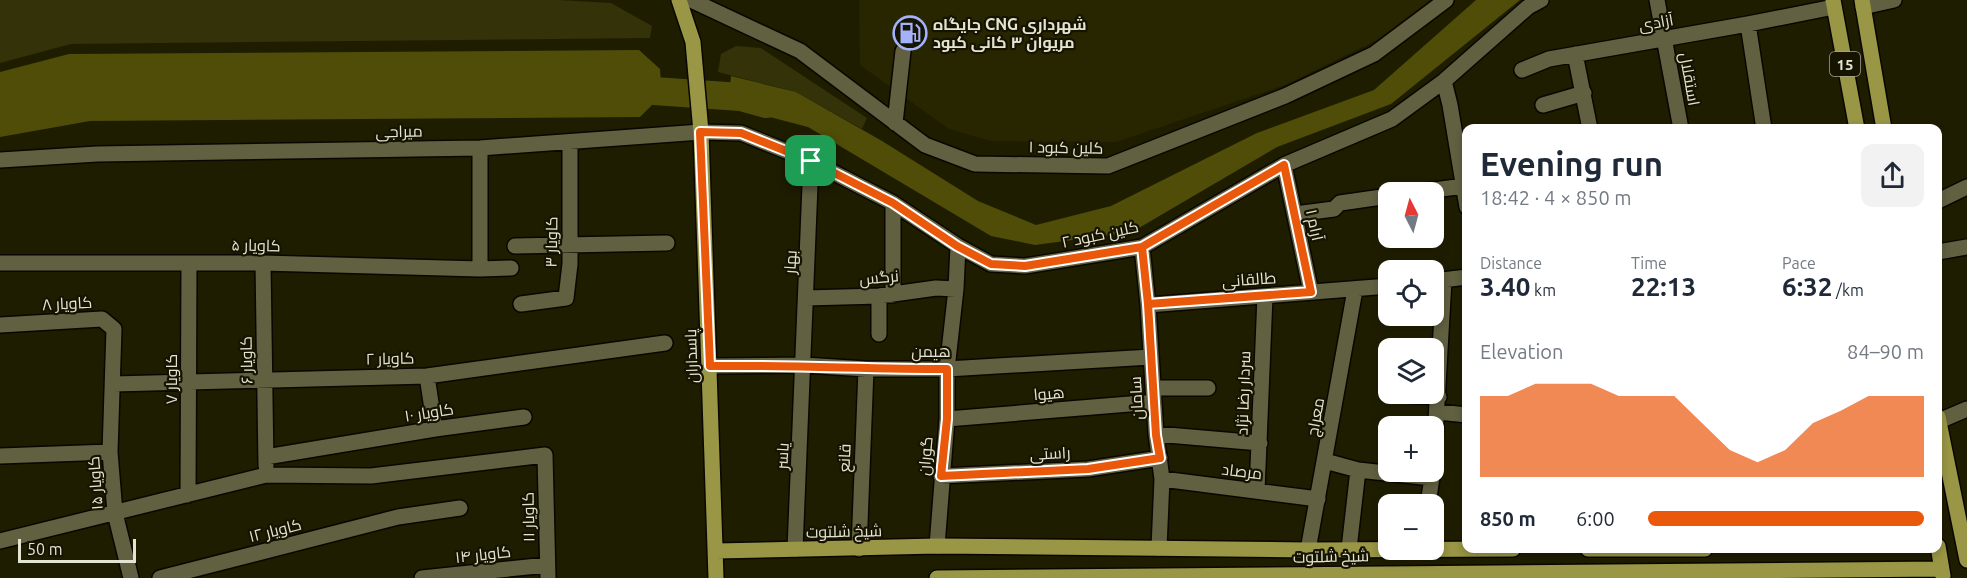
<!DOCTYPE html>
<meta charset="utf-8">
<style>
body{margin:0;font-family:Ubuntu,Cairo,sans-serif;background:#f2f2f3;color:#1f2937;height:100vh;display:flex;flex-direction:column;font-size:22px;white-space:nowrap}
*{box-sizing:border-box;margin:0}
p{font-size:20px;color:#747a83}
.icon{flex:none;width:33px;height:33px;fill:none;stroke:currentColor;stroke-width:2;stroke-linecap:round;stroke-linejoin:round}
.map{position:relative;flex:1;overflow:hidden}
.drawer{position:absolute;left:1462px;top:124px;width:480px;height:429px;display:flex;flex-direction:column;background:#fff;border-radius:12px;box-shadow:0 3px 9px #0003}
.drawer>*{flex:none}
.needle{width:39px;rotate:354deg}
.tools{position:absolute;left:1378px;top:182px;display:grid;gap:12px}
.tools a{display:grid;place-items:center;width:66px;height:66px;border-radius:12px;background:#fff;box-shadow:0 3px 9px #0003;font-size:30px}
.scale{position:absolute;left:18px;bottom:15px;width:118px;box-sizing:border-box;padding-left:6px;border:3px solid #e4e4d2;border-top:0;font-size:16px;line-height:21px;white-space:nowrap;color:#e4e4d2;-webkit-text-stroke:4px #161400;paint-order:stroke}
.pin{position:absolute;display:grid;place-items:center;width:51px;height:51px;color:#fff;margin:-26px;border-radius:12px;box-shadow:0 3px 9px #0006}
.round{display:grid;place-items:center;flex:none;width:63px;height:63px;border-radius:12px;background:#f2f2f3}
.overview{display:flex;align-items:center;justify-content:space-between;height:102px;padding:0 18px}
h1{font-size:33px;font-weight:600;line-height:45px}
.figures{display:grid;grid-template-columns:repeat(3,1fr);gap:9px;height:102px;padding:6px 18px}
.figures div{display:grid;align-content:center}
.figures b{font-size:26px;font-weight:600}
.figures small{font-size:16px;font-weight:400}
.figures p{font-size:16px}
.chart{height:168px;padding:12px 18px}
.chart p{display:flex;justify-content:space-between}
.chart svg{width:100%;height:108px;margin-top:6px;fill:#ea580c;opacity:.7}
ul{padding:0 18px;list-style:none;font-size:20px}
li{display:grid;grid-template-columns:96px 72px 1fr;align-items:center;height:45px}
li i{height:15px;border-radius:8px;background:#ea580c}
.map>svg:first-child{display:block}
.built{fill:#282600}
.green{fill:#343208}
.water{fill:#504d08}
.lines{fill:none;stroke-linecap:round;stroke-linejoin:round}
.river{stroke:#504d08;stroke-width:28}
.minor-casing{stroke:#090700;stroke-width:18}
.major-casing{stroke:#090700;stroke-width:18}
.minor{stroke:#616041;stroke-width:15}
.major{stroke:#999645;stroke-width:15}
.route-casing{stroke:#fff;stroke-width:12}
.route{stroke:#ea580c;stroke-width:8}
.labels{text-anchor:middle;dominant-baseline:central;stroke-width:4.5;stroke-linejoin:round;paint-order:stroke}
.shield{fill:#161400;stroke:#a6a693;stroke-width:1.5}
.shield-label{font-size:15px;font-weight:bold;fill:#e4e4d2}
.street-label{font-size:16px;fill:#e4e4d2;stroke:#161400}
.poi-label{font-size:16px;font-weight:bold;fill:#e4e4d2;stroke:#161400;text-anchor:start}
</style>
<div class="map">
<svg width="1967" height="578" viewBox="0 0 1967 578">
<rect width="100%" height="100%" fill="#1f1d00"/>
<path class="built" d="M859,0h571l-53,40 -92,45 -169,57 -125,-1 -42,-12 -89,-64z"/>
<path class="green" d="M0,0h559l52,3 41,23 -2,12 -579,6 -71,19z
M736,46l25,2 106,70 -5,11 -66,-37 -78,-20 3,-18z"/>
<path class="water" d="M1476,0h44l-129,104 -114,43 -145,85 -97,13 -44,-9 -183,-109 -80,-21 3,-30 65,16 86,49 96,60 58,24 75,-19 146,-73 117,-43z
M639,50l21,19 2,26 -22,22 -550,4 -90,16v-65l69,-18z"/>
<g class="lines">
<path class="river" d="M625,89l116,8 25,7"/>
<g class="minor-casing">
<path id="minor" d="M691,0l109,51 125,94 50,19 133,2 177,-70 89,-42 72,-54
M1657,0l24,129
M1863,7l31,-7
M1748,24l16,105
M1575,54l15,75
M1522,70l27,-11 199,-35 86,-17
M1444,81l6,24 17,102
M1543,105l41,-12
M895,123l8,-72
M480,148v121
M0,160l97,-6 383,-6 221,-16 40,1 70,28 82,42 65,43 33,18 34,2 117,-19 142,-82 108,-46 52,-38 84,-74 13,-7
M1284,165l27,127
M1419,192l45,-6
M1938,201l29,-14
M1295,214l39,-5 6,-6 49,-7
M515,246l152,-3
M1142,247l6,58 8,129 6,45 -3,69
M1938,252l29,-5
M0,263h263l217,6 31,-1
M263,263l3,203
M1434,281l33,-4
M893,295v-92
M806,298l73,-2 57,-8 20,1
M521,304l45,-6 4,-34v-122
M1148,305l241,-19
M0,325l102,-6 12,10 -4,123 5,61 16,65
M879,334v-38
M710,366l94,-1 62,4h81l204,-12
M427,376l8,53
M113,384l314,-8 238,-33
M1153,388h55
M1405,395l34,2
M1438,412l29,3
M947,419l207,-17
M1939,421l28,-12
M1156,434l104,9
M1434,455l10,-175
M0,456l110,-4
M266,457l169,-28 89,-12
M1325,461l33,9 74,8
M941,476l147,-7 72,-11
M1162,479l156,20
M1257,491l8,-195
M188,495l1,-232
M1428,504l5,-33
M0,541l266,-66 105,1 174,-21 3,123
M937,546l10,-127v-50l9,-80 2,-43
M795,549l16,-388
M859,549l7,-180
M1349,549l9,-79
M1308,550l47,-260
M160,578l238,-61 62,-9
M422,578l125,-13"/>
</g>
<g class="major-casing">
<path id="major" d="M679,0l14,42 8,90 15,446
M1833,0l24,129
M1862,0l22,129
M1938,417l29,143
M1938,546l5,30
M1588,549h117
M716,551l221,-5 371,4 205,-1
M937,578l1005,-9"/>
</g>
<use href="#minor" class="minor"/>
<use href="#major" class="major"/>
</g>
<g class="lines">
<g class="route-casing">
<path id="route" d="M811,161l-70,-28 -41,-1 10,234c79,-1 158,3 237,3v50l-6,57 147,-7 72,-11 -4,-23 -8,-131 -6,-57 142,-82 27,127 -163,12 -6,-57 -117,19 -34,-2 -34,-18 -64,-43 -82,-42"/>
</g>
<use href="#route" class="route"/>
</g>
<defs>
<g id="fuel-ring" transform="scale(1.725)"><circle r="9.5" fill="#161400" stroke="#a4b2fc" stroke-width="1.5"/><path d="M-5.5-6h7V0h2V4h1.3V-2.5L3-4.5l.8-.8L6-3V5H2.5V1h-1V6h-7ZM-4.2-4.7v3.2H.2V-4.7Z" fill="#a4b2fc"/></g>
</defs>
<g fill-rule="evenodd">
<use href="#fuel-ring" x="910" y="33"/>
</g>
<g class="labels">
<rect class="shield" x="1830" y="52" width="30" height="24" rx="4.5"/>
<g class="shield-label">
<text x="1845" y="64">15</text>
</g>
<g class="street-label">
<text transform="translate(1656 22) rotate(-10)">آزادی</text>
<text transform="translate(1690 79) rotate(80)">استقلال</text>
<text transform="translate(399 131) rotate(-1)">میراجی</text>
<text transform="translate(1066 147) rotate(1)">کلین کبود ۱</text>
<text transform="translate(1315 225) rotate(78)">آرام ۱</text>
<text transform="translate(1100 234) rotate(-12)">کلین کبود ۲</text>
<text transform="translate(551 242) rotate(-89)">کاویار ۳</text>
<text transform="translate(256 245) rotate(1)">کاویار ۵</text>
<text transform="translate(790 262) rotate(-87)">بهار</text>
<text transform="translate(879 277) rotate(-5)">نرگس</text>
<text transform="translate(1249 279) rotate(-4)">طالقانی</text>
<text transform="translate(67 303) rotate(-3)">کاویار ۸</text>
<text x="931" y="351">هیمن</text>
<text transform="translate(691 356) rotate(-92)">پاسداران</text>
<text transform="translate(390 358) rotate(-1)">کاویار ۲</text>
<text transform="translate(246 360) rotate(-91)">کاویار ۶</text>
<text transform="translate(171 379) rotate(-90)">کاویار ۷</text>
<text transform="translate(1049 393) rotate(-5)">هیوا</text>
<text transform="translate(1243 393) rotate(-88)">سردار رضا نژاد</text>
<text transform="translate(1136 398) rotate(-93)">سامان</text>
<text transform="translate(429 412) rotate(-9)">کاویار ۱۰</text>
<text transform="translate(1315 417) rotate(-80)">معراج</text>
<text transform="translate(1050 453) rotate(-3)">راستی</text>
<text transform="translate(782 456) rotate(-87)">یاسر</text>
<text transform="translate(925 456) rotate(-85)">گوران</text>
<text transform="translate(844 458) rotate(-88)">قانع</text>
<text transform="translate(1242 471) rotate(7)">مرصاد</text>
<text transform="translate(95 483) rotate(-94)">کاویار ۱۵</text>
<text transform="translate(528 517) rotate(-91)">کاویار ۱۱</text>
<text transform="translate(275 530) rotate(-14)">کاویار ۱۲</text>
<text transform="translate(844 531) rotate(-1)">شیخ شلتوت</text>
<text transform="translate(483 554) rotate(-6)">کاویار ۱۴</text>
<text transform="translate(1331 556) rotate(-1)">شیخ شلتوت</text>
</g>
<g class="poi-label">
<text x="933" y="24">جایگاه CNG شهرداری<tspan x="933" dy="18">مریوان ۳ کانی کبود</tspan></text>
</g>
</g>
</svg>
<div class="tools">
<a><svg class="needle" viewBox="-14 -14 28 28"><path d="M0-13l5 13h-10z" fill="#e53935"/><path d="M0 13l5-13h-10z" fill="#747a83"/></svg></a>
<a><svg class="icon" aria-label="locate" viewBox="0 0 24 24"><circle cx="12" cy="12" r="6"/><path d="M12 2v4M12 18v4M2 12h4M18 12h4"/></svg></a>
<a><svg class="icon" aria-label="layers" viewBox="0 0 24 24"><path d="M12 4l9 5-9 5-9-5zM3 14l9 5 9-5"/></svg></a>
<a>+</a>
<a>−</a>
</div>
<div class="scale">50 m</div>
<div class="pin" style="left:811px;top:161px;background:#1e9e55"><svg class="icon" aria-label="arrive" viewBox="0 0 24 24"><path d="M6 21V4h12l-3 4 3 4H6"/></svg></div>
<section class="drawer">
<div class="overview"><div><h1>Evening run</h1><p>18:42 · 4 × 850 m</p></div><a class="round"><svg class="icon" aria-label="share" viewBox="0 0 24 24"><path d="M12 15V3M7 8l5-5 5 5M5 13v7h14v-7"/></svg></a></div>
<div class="figures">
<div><p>Distance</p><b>3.40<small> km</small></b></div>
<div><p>Time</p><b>22:13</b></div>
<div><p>Pace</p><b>6:32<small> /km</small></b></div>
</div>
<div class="chart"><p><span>Elevation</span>84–90 m</p>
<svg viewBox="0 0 160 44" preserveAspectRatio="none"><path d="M0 44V11L10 11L20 6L30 6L40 6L50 11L60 11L70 11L80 22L90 33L100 38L110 33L120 22L130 17L140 11L150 11L160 11V44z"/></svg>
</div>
<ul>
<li><b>850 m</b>6:00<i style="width:100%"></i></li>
</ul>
</section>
</div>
